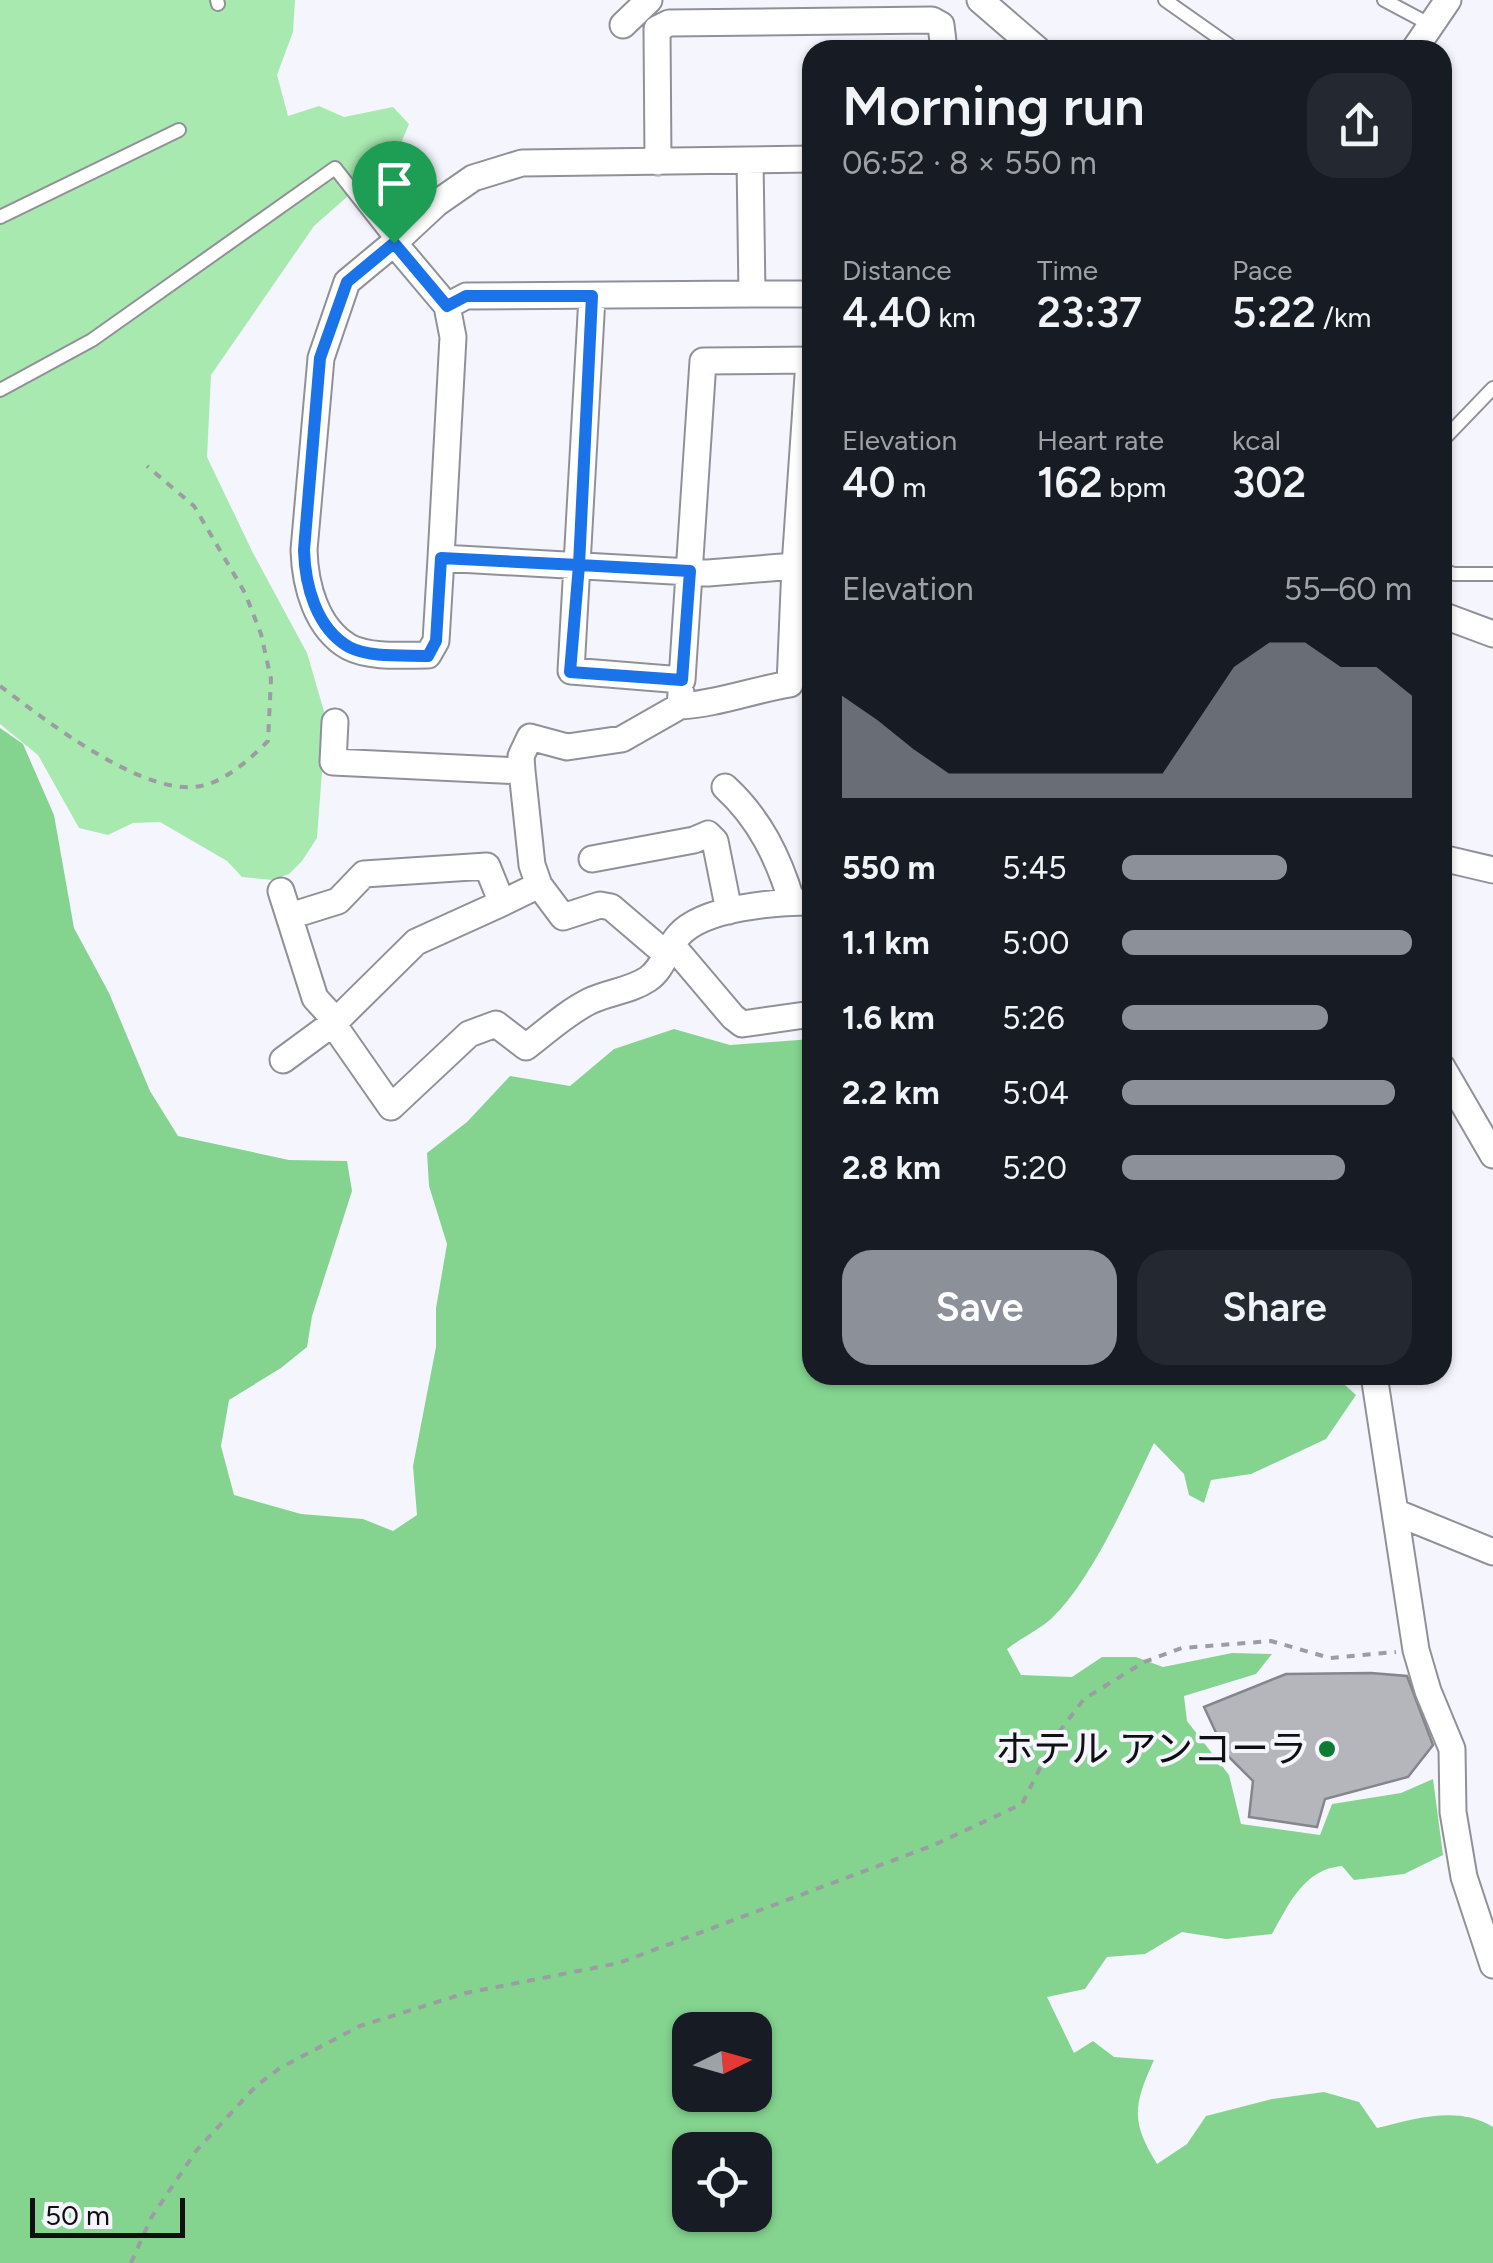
<!DOCTYPE html>
<meta charset="utf-8">
<style>
body{margin:0;font-family:Figtree,"Noto Sans JP",sans-serif;background:#242831;color:#f1f3f6;height:100vh;display:flex;flex-direction:column;font-size:38px;white-space:nowrap}
*{box-sizing:border-box;margin:0}
p{font-size:32px;color:#9ea1a6}
.icon{flex:none;width:55px;height:55px;fill:none;stroke:currentColor;stroke-width:2;stroke-linecap:round;stroke-linejoin:round}
.map{position:relative;flex:1;overflow:hidden}
.details{position:absolute;left:802px;top:40px;width:650px;height:1345px;display:flex;flex-direction:column;background:#171b24;border-radius:30px;box-shadow:0 2px 8px #0004}
.details>*{flex:none}
.needle{width:65px;rotate:85deg}
.tools{position:absolute;left:672px;top:2012px;display:grid;gap:20px}
.tools a{display:grid;place-items:center;width:100px;height:100px;border-radius:20px;background:#171b24;box-shadow:0 2px 8px #0004;font-size:50px}
.scale{position:absolute;left:30px;bottom:25px;width:155px;box-sizing:border-box;padding-left:10px;border:5px solid #101013;border-top:0;font-size:28px;line-height:35px;white-space:nowrap;color:#101013;-webkit-text-stroke:8px #f5f6fd;paint-order:stroke}
.pin{position:absolute;display:grid;place-items:center;width:85px;height:85px;color:#fff;margin:-102px -42px;border-radius:50% 50% 50% 0;rotate:-45deg;box-shadow:0 0 10px #0007}
.pin .icon{rotate:45deg}
.round{display:grid;place-items:center;flex:none;width:105px;height:105px;border-radius:30px;background:#242831}
.overview{display:flex;align-items:center;justify-content:space-between;height:170px;padding:0 40px}
h1{font-size:55px;font-weight:600;line-height:75px}
.metrics{display:grid;grid-template-columns:repeat(3,1fr);gap:15px;height:170px;padding:10px 40px}
.metrics div{display:grid;align-content:center}
.metrics b{font-size:42px;font-weight:600}
.metrics small{font-size:28px;font-weight:400}
.metrics p{font-size:28px}
.chart{height:280px;padding:20px 40px}
.chart p{display:flex;justify-content:space-between}
.chart svg{width:100%;height:180px;margin-top:10px;fill:#8c9099;opacity:.7}
.action{display:flex;gap:20px;margin-top:auto;padding:20px 40px}
.action a{flex:1;height:115px;border-radius:30px;background:#8c9099;color:#fff;font-size:40px;font-weight:600;line-height:115px;text-align:center}
.action a+a{background:#242831;color:#f1f3f6}
ul{padding:0 40px;list-style:none;font-size:32px}
li{display:grid;grid-template-columns:160px 120px 1fr;align-items:center;height:75px}
li i{height:25px;border-radius:12px;background:#8c9099}
.map>svg:first-child{display:block}
.green{fill:#a8e9b0}
.forest{fill:#84d490;fill-rule:evenodd}
.building{fill:#b5b5bc;stroke:#85858c;stroke-width:2.5}
.lines{fill:none;stroke-linecap:round;stroke-linejoin:round}
.service-casing{stroke:#909198;stroke-width:16}
.minor-casing{stroke:#909198;stroke-width:29}
.path{stroke:#9c9da2;stroke-width:4;stroke-dasharray:8 8;stroke-linecap:butt}
.service{stroke:#fff;stroke-width:12}
.minor{stroke:#fff;stroke-width:25}
.route-casing{stroke:#fff;stroke-width:20}
.route{stroke:#1a73e8;stroke-width:12}
.poi-dot{fill:#0c7c31;stroke:#f5f6fd;stroke-width:4}
.labels{text-anchor:middle;dominant-baseline:central;stroke-width:8;stroke-linejoin:round;paint-order:stroke}
.poi-label{font-size:38px;fill:#101013;stroke:#f5f6fd;text-anchor:end}
</style>
<div class="map">
<svg width="1493" height="2263" viewBox="0 0 1493 2263">
<rect width="100%" height="100%" fill="#f5f6fd"/>
<path class="green" d="M0,0h295l-2,32 -16,43 11,41 31,-10 25,11 49,-10 16,17 -12,29 -83,73 -103,149 -4,82 46,96 54,100 19,65 -9,120 -15,23 -13,13 -16,6 -31,-3 -15,-16 -67,-39 -27,1 -25,12 -29,-7 -41,-73 -38,-31z"/>
<path class="forest" d="M0,728l23,16 31,71 20,113 35,65 41,98 28,45 111,24 58,1 5,30 -40,125 -5,31 -26,21 -52,32 -8,46 13,49 67,19 62,5 30,12 24,-16 -4,-49 23,-119v-39l11,-64 -18,-58 -2,-33 40,-31 43,-46 60,10 44,-37 60,-20 56,16 82,-6v336h522l22,20 -30,44 -75,35 -40,6 -7,23 -15,-8 -5,-21 -30,-31c-24,50 -62,137 -102,175 -13,12 -31,20 -45,31l14,26 51,2 30,-20h34l27,10 69,-14 40,1 -16,20 -72,22 3,25 42,54 12,49 79,11 12,-31 69,-11 32,-14 10,76 -39,19 -50,6 -12,-14c-38,3 -53,38 -70,68l-46,5 -44,-7 -37,22 -38,3 -22,32 -38,8 27,56 19,-12 21,16 40,3c-21,46 -23,62 3,104l30,-20 19,-28 66,-17 52,-7 35,10 18,26c37,-9 81,-23 116,-1v136h-1493zM690,2030h65v65h-65zM690,2150h65v65h-65z"/>
<path class="building" d="M1371,1673l36,3 26,69 -25,32 -83,22 -8,28 -68,-10 4,-36 -27,-27 -22,-47 82,-33z"/>
<g class="lines">
<g class="service-casing">
<path id="service" d="M217,0l1,4
M1165,0l71,50
M1384,0l47,25
M0,217l179,-87
M0,390l92,-50 243,-172 59,75
M1442,441l51,-53
M1442,570l12,4h39"/>
</g>
<g class="minor-casing">
<path id="minor" d="M980,0l58,50
M623,25l26,-25
M1414,50l34,-50
M750,160l2,134h60
M658,162l-1,-133 12,-6 263,-3 9,5 3,25
M394,243l-47,39 -26,76 -17,192c1,35 12,78 45,97 21,11 55,8 79,8l8,-14 5,-83 267,15 87,-7 -5,118c-38,6 -73,20 -110,22
M592,297l-21,374 111,9 21,-319 109,-1
M447,306l-53,-63 43,-40 36,-25 49,-15 290,-4
M809,360l-4,61 7,8
M805,421l-10,145 17,-4
M441,558l12,-221 -6,-31 19,-10 286,-2
M1442,615l51,19
M522,771l-1,-15 9,-19 37,10 55,-8 58,-33 1,-13
M725,787c35,32 53,70 67,115
M1442,858l51,12
M592,859l102,-19 14,-6 7,7 14,70
M539,885l24,32 37,-12 11,2 55,47
M281,891l34,107 21,23 2,10 53,76 78,-73 27,-10 30,23c21,-16 40,-34 64,-46 19,-9 40,-10 58,-22 16,-11 18,-30 31,-44 25,-28 97,-33 133,-33
M290,916l48,-15 26,-27 123,-8 15,37 37,-18 -7,-20 -10,-94 -189,-9 2,-40
M672,945l61,72 9,7 70,-10
M283,1060l53,-39 80,-79 86,-39
M1442,1067l51,88
M1374,1375l42,275 12,41 24,58 1,63 11,65 29,88
M1395,1512l98,40"/>
</g>
<path class="path" d="M0,686c43,32 148,116 205,99 23,-6 46,-27 63,-44l3,-62 -10,-45 -16,-41 -51,-87 -47,-40
M131,2263l20,-45 45,-67 60,-65 24,-18 80,-42 106,-33 153,-30 315,-118 88,-41 34,-68 28,-37 60,-37 38,-14 89,-7 59,17 66,-6"/>
<use href="#service" class="service"/>
<use href="#minor" class="minor"/>
</g>
<g class="lines">
<g class="route-casing">
<path id="route" d="M394,243l-47,39 -27,76 -16,192c1,35 12,78 45,97 21,11 55,8 79,9l8,-15 5,-83 138,7 -9,107 112,8 8,-109 -111,-6 13,-269h-126l-19,10 -53,-63"/>
</g>
<use href="#route" class="route"/>
</g>
<circle class="poi-dot" cx="1327" cy="1749" r="10"/>
<g class="labels">
<g class="poi-label">
<text x="1307" y="1749">ホテル アンコーラ</text>
</g>
</g>
</svg>
<div class="tools">
<a><svg class="needle" viewBox="-14 -14 28 28"><path d="M0-13l5 13h-10z" fill="#e53935"/><path d="M0 13l5-13h-10z" fill="#9ea1a6"/></svg></a>
<a><svg class="icon" aria-label="locate" viewBox="0 0 24 24"><circle cx="12" cy="12" r="6"/><path d="M12 2v4M12 18v4M2 12h4M18 12h4"/></svg></a>
</div>
<div class="scale">50 m</div>
<div class="pin" style="left:394px;top:243px;background:#1e9e55"><svg class="icon" aria-label="arrive" viewBox="0 0 24 24"><path d="M6 21V4h12l-3 4 3 4H6"/></svg></div>
<section class="details">
<div class="overview"><div><h1>Morning run</h1><p>06:52 · 8 × 550 m</p></div><a class="round"><svg class="icon" aria-label="share" viewBox="0 0 24 24"><path d="M12 15V3M7 8l5-5 5 5M5 13v7h14v-7"/></svg></a></div>
<div class="metrics">
<div><p>Distance</p><b>4.40<small> km</small></b></div>
<div><p>Time</p><b>23:37</b></div>
<div><p>Pace</p><b>5:22<small> /km</small></b></div>
</div>
<div class="metrics">
<div><p>Elevation</p><b>40<small> m</small></b></div>
<div><p>Heart rate</p><b>162<small> bpm</small></b></div>
<div><p>kcal</p><b>302</b></div>
</div>
<div class="chart"><p><span>Elevation</span>55–60 m</p>
<svg viewBox="0 0 160 44" preserveAspectRatio="none"><path d="M0 44V19L10 25L20 32L30 38L40 38L50 38L60 38L70 38L80 38L90 38L100 25L110 12L120 6L130 6L140 12L150 12L160 19V44z"/></svg>
</div>
<ul>
<li><b>550 m</b>5:45<i style="width:57%"></i></li>
<li><b>1.1 km</b>5:00<i style="width:100%"></i></li>
<li><b>1.6 km</b>5:26<i style="width:71%"></i></li>
<li><b>2.2 km</b>5:04<i style="width:94%"></i></li>
<li><b>2.8 km</b>5:20<i style="width:77%"></i></li>
</ul>
<div class="action"><a>Save</a><a>Share</a></div>
</section>
</div>
